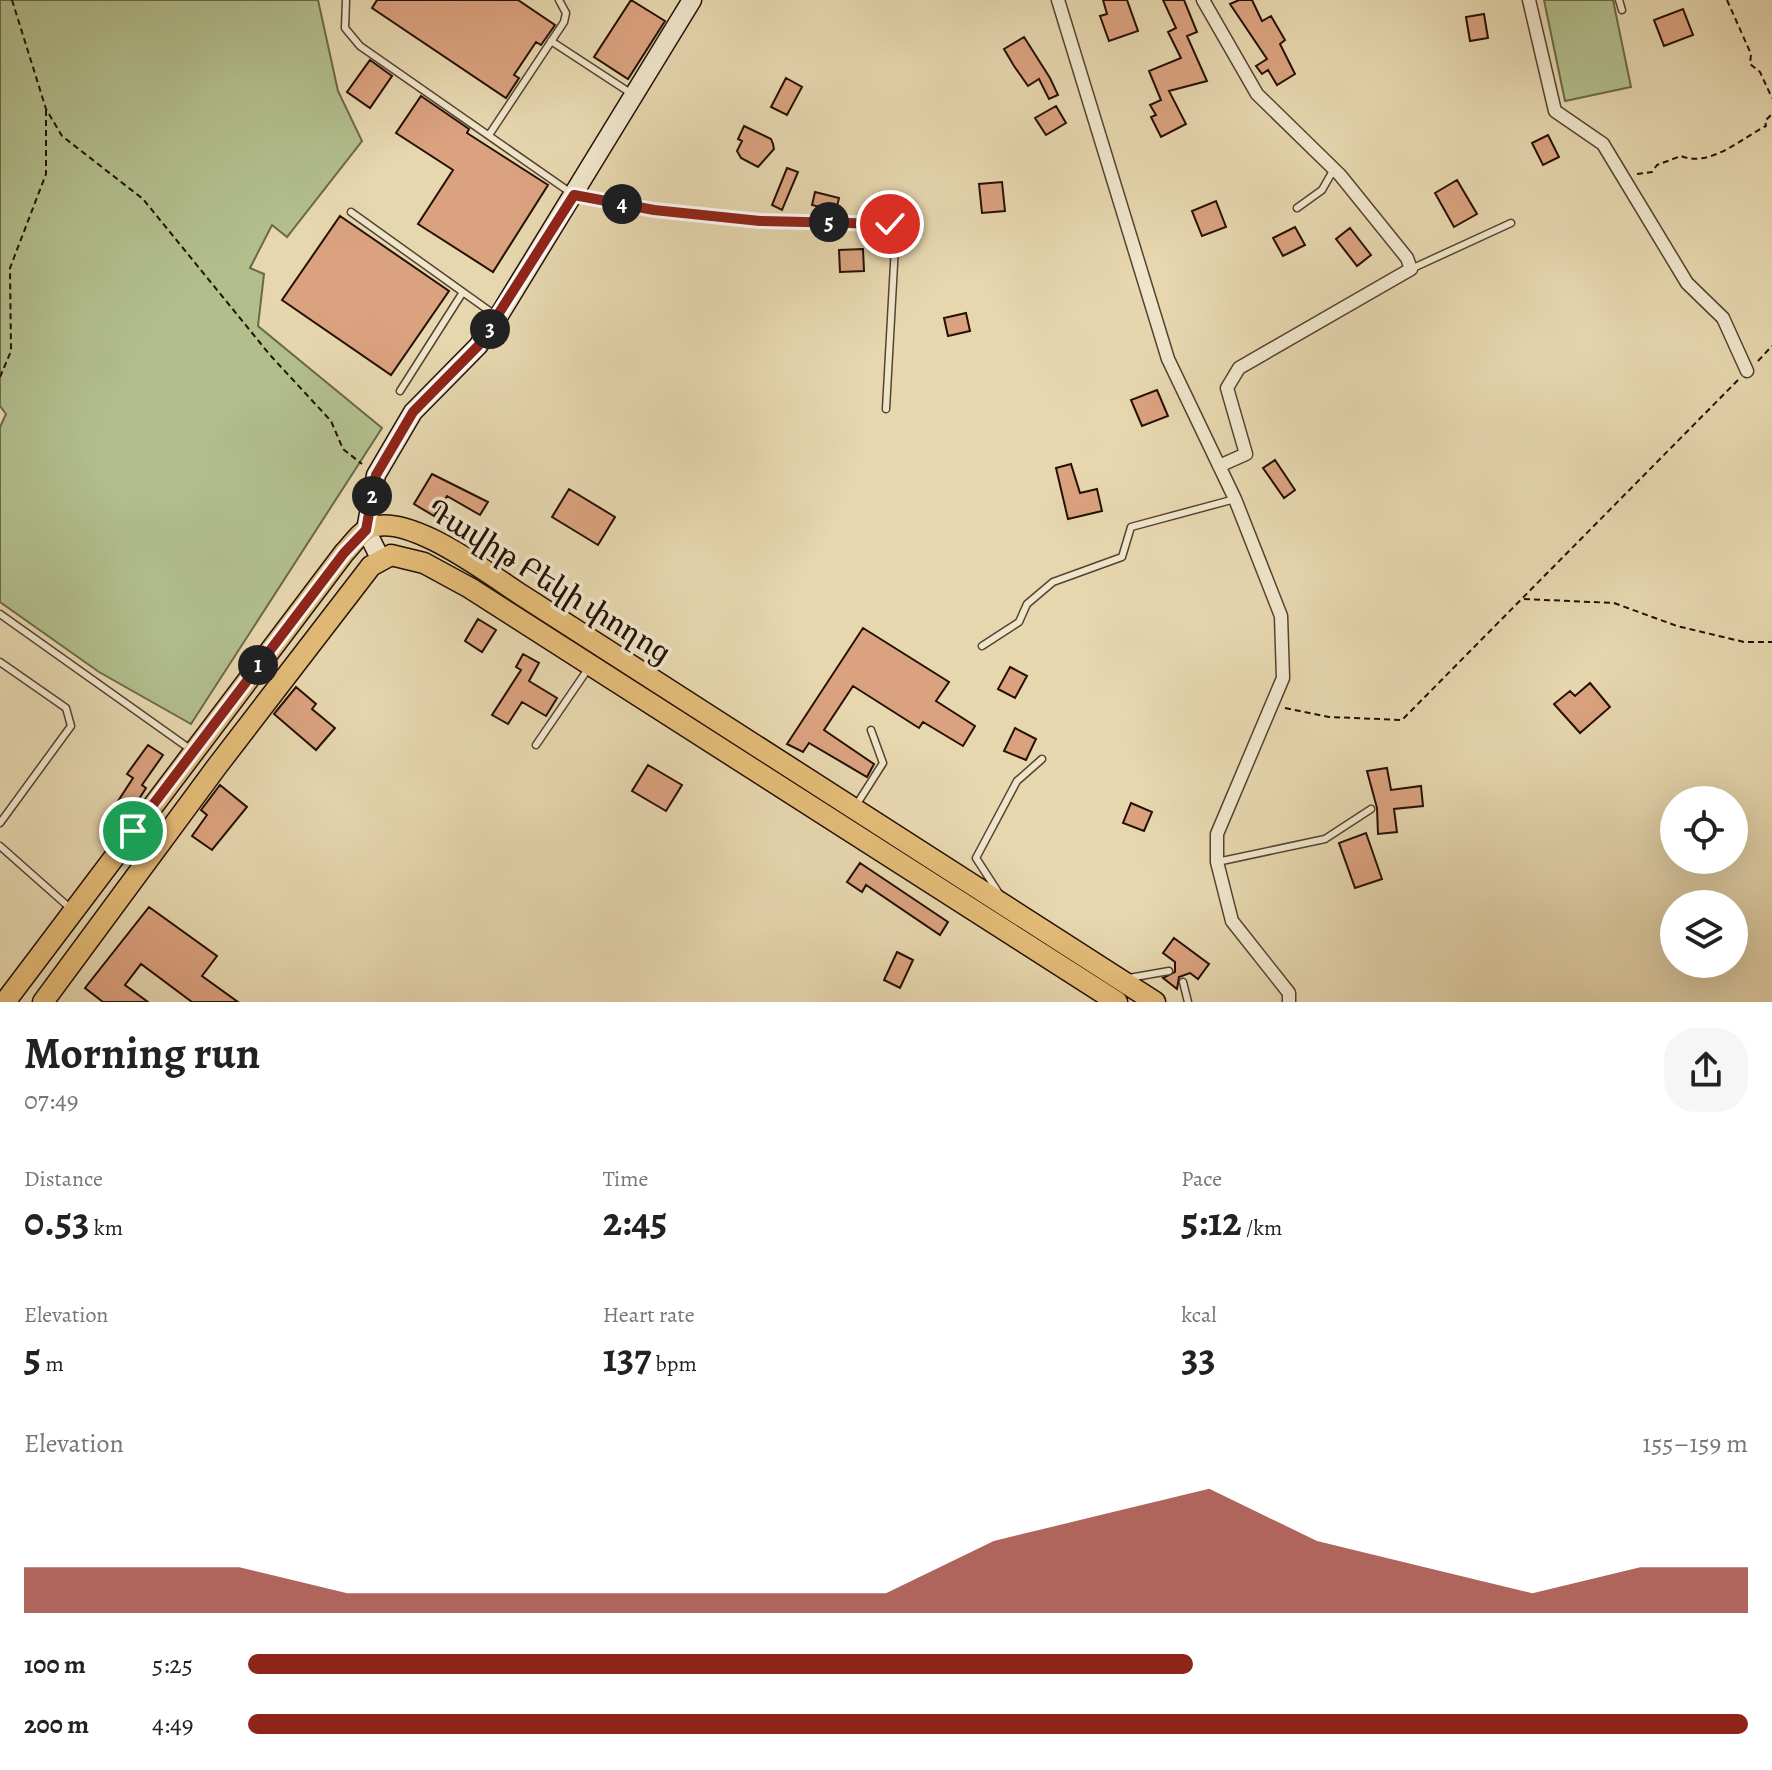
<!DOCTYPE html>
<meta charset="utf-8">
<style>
body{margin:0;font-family:Alegreya,"Noto Serif Armenian",serif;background:#f6f6f6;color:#222;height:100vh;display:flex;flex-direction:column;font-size:30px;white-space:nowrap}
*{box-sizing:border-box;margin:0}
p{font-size:26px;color:#767676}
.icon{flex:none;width:44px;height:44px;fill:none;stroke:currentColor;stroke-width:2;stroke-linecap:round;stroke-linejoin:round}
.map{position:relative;height:1002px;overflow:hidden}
.details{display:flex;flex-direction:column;background:#fff;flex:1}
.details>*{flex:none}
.fabs{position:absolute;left:1660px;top:786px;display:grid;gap:16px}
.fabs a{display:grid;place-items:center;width:88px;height:88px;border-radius:50%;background:#fff;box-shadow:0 8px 32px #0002;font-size:40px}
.pin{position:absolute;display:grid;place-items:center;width:68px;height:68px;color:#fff;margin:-34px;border:4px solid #fff;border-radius:50%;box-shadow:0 2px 8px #0007}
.km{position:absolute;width:40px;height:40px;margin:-20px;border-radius:50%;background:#222;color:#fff;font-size:22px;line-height:40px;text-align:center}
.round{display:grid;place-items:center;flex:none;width:84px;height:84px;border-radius:32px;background:#f6f6f6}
.headline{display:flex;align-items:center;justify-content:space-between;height:136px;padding:0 24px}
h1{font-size:44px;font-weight:700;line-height:60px}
.stats{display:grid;grid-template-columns:repeat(3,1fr);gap:12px;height:136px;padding:8px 24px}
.stats div{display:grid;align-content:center}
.stats b{font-size:40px;font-weight:700}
.stats small{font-size:22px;font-weight:400}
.stats p{font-size:22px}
.chart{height:224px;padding:16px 24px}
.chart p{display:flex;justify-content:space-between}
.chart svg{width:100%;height:144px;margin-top:8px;fill:#8f2418;opacity:.7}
ul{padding:0 24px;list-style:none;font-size:26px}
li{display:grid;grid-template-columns:128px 96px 1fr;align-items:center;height:60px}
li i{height:20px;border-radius:10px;background:#8f2418}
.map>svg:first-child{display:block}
.green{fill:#b2bf8d;stroke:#6b6849;stroke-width:2}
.building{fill:#dba27f;stroke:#241005;stroke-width:2}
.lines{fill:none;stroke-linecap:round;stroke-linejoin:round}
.service-casing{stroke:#554230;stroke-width:9}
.minor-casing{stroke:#554230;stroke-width:15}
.secondary-casing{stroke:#241005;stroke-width:21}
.primary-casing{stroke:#241005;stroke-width:23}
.path{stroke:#241005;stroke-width:2;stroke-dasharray:6 4;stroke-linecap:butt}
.service{stroke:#efe5cb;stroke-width:6}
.minor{stroke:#efe5cb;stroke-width:12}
.secondary{stroke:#efe5cb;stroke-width:18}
.primary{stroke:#e4bc78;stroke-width:20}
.route-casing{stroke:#fff;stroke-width:16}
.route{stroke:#8f2418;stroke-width:10}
.labels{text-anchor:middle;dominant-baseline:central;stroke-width:7;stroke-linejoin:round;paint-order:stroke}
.street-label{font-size:30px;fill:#241005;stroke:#efe5cb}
</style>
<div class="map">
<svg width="1772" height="1002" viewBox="0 0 1772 1002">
<rect width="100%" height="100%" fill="#e7d7af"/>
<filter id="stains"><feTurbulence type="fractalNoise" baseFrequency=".0025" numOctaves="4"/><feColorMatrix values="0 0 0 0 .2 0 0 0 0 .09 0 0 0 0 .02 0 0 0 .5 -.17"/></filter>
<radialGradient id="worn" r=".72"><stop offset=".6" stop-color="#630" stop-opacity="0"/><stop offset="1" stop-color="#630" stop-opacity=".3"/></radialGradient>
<path class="green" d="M0,0h318l20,91 24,50 -75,96 -15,-12 -22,43 14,6 -6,52 124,102 -191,296 -92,-52 -99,-70v-175l6,-13 -6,-8z
M1544,0h69l18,87 -66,14z"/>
<path class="building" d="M377,0h141l37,25 -14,20 -5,-3 -22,33 5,3 -13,20 -134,-90z
M631,0l34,21 -37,58 -34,-22z
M1103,0h24l11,31 -29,10 -9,-25 7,-2z
M1163,0h21l13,32 -10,4 20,45 -38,10 17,33 -25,13 -10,-20 5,-2 -6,-10 11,-5 -12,-29 32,-13 -13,-26 8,-4z
M1239,0h13l10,21 9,-5 14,24 -5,4 15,30 -18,11 -9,-15 -6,4 -6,-8 11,-7 -37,-55z
M1683,9l10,26 -29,11 -10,-26z
M1484,14l4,24 -18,3 -4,-24z
M1024,37l26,41 8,17 -9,4 -10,-20 -11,7 -14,-20 -10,-17z
M370,60l22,16 -22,32 -23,-16z
M786,78l16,9 -15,28 -16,-8z
M421,96l48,33 -2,4 81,52 -55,87 -75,-48 35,-54 -57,-37z
M1056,106l10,17 -20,12 -11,-17z
M744,126l27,13 2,5 1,5 -16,18 -17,-9 -4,-7 5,-10 -4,-2z
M1548,135l11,22 -16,8 -11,-22z
M787,168l11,4 -16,38 -10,-5z
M1457,180l20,34 -23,13 -19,-34z
M1002,182l3,29 -23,2 -3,-29z
M815,192l24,6 -3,13 -24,-6z
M1216,201l10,26 -24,9 -10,-25z
M340,216l109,75 -58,84 -109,-75z
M1295,227l10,18 -22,11 -10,-18z
M1350,228l21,27 -14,11 -21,-27z
M863,249l1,22 -24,1 -1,-22z
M966,313l4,18 -22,5 -4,-18z
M1157,390l11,26 -26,10 -11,-26z
M1275,460l20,30 -11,8 -21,-30z
M1071,464l9,29 17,-4 5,22 -34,8 -12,-51z
M432,474l56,28 -8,13 -33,-19 -13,20 -20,-12z
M569,489l46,28 -17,28 -46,-28z
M478,619l18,11 -14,22 -17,-11z
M863,628l86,54 -13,19 39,25 -12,20 -40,-24 -4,6 -66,-42 -29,44 50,34 -7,13 -58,-34 -6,9 -16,-8z
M523,654l16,9 -10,18 28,17 -11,18 -24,-14 -14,22 -16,-9 29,-45 -5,-3z
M1010,667l17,9 -12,22 -17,-9z
M1590,683l20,24 -30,26 -26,-29 16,-13 5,5z
M296,687l20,17 -4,5 23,19 -19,22 -42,-36z
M1015,728l21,11 -10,21 -22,-9z
M148,745l15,10 -21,30 4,3 -23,36 -14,-9 24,-37 -6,-4z
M648,765l34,20 -16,26 -34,-20z
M1387,768l4,22 30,-4 2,20 -29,3 3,23 -19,2 -1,-26 -10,-37z
M220,785l27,22 -35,43 -20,-14 15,-21 -6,-5z
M1131,803l21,9 -8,19 -21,-8z
M1366,833l16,46 -27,9 -16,-45z
M860,863l88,59 -8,13 -74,-50 -4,7 -15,-10z
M149,907l68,49 -15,20 36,26h-46l-51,-38 -16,21 23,17h-45l-18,-14z
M1174,938l35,26 -11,15 -8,-6 -11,4 -2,12 -14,-11 12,-6v-10l-12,-9z
M897,952l16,8 -13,28 -16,-8z"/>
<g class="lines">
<g class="service-casing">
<path id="service" d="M346,0l-1,28 15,18 214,149 80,15 106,11 130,3 5,5v17l-9,163
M1619,0l3,10
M551,41l81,53
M489,135l75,-113 2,-9 -7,-13
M1297,208l25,-18 12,-21
M351,212l144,103
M1411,269l100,-46
M400,391l63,-99
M0,614l190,135
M982,646l37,-24 8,-18 26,-22 69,-25 9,-30 104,-28
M0,662l66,46 5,18 -71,97
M536,745l52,-76
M855,807l28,-44 -12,-33
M0,846l70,62
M1217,862l108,-23 46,-30
M998,892l-22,-34 41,-77 25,-22
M1129,978l40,-7
M1183,982l5,20"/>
</g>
<g class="minor-casing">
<path id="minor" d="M1058,0l110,359 67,140 46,117 2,62 -66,156v28l15,59 57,72v9
M1203,0l54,94 83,81 67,83 4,11 -172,99 -12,20 19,66 -27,12
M1529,0l26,111 48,33 84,139 36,35 24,53"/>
</g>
<g class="secondary-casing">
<path id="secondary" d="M381,560l-15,-30 10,-55 37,-63 65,-66 20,-29 194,-317"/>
</g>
<g class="primary-casing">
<path id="primary" d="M5,1002l339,-449c7,-7 14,-18 22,-23 37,-23 124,45 157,66l632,406
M43,1002l175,-237 153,-199 20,-11 33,8 46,25 647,414"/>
</g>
<path class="path" d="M12,0l34,109 16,27 81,63 127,156 61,66 12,28 19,15
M1727,0l24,54 -1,10 10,8 12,26
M1637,174l15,-2 5,-7 24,-9c29,12 61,-18 85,-30l-1,-5 7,-7
M1758,361l14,-15
M0,377l11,-26 -1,-83 36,-94v-64
M1524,599l90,4 63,23 67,16h28
M1285,708l44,9 73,3 337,-341"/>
<use href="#service" class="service"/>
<use href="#minor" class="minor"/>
<use href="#secondary" class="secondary"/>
<use href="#primary" class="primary"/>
</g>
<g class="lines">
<g class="route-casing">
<path id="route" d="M133,831l211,-278 22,-23 10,-55 37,-63 65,-66 96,-151 80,15 106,11 130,3"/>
</g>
<use href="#route" class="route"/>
</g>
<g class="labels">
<g class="street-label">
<text transform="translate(549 581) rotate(32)">Դավիթ Բեկի փողոց</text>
</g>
</g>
<rect width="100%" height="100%" filter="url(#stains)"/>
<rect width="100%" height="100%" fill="url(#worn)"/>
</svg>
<div class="fabs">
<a><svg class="icon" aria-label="locate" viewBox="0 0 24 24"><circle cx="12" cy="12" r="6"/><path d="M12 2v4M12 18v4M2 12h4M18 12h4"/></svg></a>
<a><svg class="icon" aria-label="layers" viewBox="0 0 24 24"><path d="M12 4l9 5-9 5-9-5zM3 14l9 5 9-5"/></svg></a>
</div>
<div class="pin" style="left:133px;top:831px;background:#1e9e55"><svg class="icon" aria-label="arrive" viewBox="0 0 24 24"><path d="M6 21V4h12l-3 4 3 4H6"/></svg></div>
<div class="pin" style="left:890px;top:224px;background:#d93025"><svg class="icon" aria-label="check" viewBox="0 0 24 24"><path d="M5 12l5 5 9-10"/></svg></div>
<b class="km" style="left:258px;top:665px">1</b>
<b class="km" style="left:372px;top:496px">2</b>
<b class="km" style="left:490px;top:329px">3</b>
<b class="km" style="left:622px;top:204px">4</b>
<b class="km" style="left:829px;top:222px">5</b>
</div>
<section class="details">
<div class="headline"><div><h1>Morning run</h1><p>07:49</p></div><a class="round"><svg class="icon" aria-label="share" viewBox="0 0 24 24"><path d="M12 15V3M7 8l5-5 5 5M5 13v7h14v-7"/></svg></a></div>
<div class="stats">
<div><p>Distance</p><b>0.53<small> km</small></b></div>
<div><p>Time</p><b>2:45</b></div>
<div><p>Pace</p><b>5:12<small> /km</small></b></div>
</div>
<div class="stats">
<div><p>Elevation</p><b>5<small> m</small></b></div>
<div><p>Heart rate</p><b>137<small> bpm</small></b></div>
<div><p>kcal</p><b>33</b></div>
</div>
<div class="chart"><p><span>Elevation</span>155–159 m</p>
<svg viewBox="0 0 160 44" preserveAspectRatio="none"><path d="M0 44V30L10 30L20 30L30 38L40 38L50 38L60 38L70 38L80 38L90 22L100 14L110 6L120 22L130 30L140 38L150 30L160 30V44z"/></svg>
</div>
<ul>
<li><b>100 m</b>5:25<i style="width:63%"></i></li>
<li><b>200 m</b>4:49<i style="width:100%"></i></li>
</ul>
</section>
